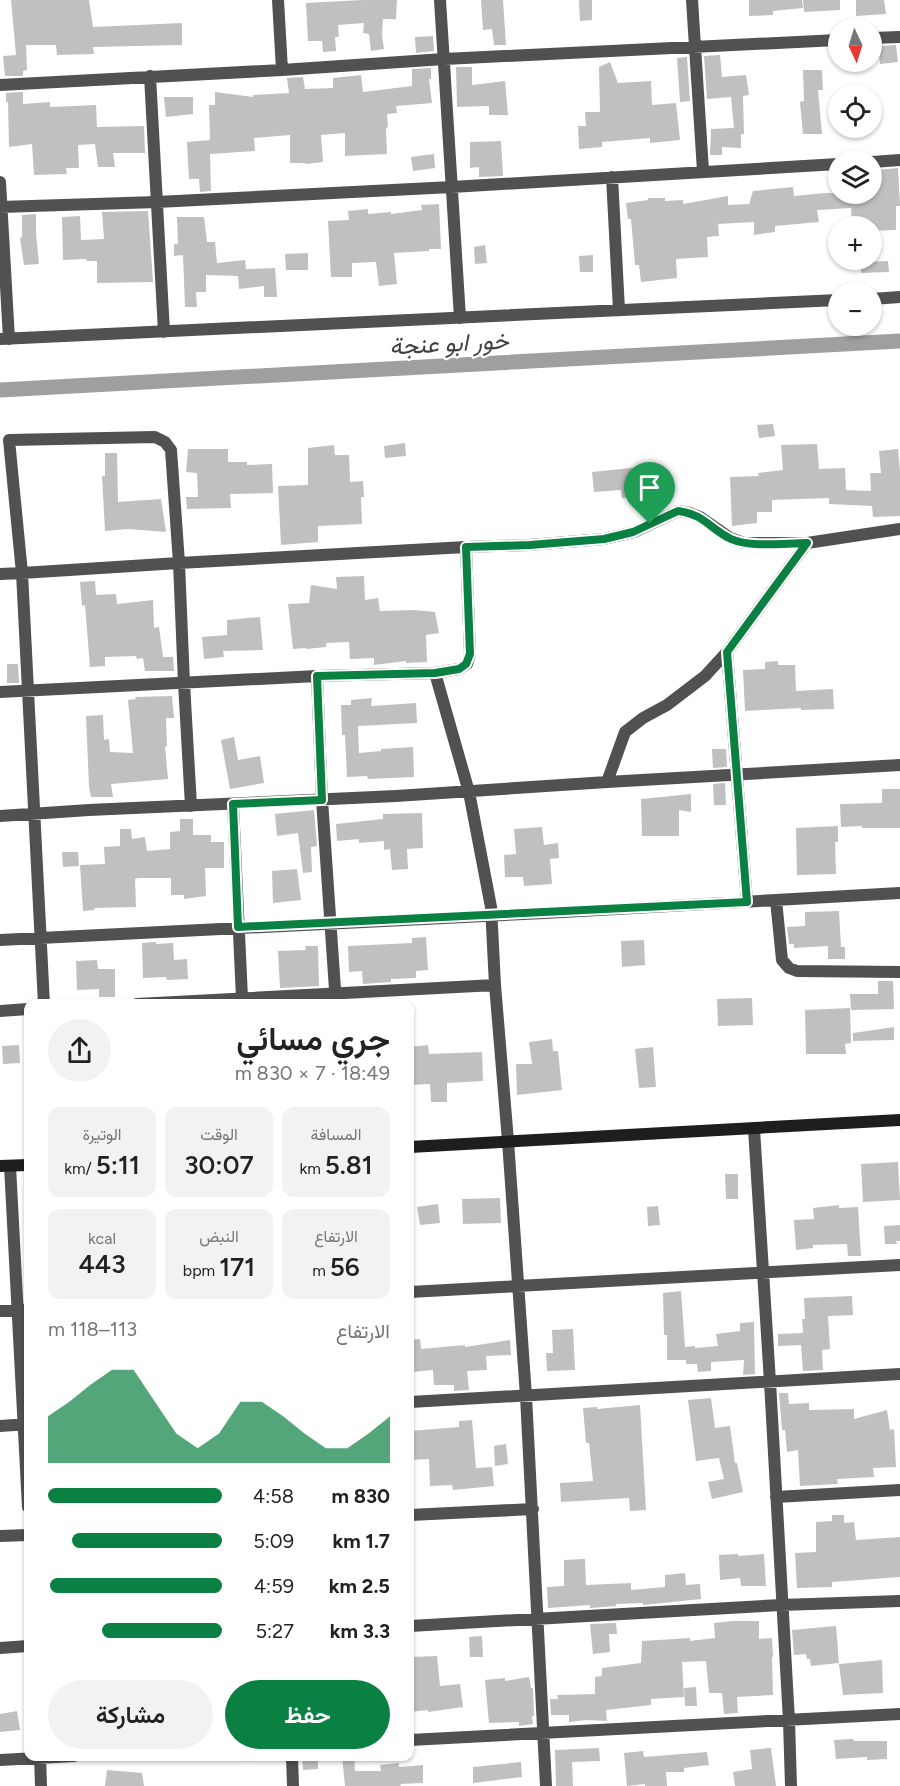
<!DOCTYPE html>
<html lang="ar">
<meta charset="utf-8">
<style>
body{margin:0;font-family:Figtree,Vazirmatn,sans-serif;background:#f2f2f2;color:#222;direction:rtl;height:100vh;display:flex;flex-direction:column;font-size:22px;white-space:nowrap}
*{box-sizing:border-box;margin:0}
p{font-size:20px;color:#767676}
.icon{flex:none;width:33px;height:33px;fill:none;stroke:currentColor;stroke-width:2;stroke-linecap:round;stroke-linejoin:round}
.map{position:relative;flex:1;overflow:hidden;direction:ltr}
.panel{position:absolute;left:24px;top:999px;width:390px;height:762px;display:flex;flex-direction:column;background:#fff;border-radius:12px;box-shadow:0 2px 4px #0004;direction:rtl}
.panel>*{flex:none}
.needle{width:39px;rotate:176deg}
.fabs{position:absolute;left:828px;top:18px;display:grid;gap:12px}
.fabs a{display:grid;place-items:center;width:54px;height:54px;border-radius:50%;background:#fff;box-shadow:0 2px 4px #0004;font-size:30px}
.pin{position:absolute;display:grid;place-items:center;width:51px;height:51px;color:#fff;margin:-62px -26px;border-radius:50% 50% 50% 0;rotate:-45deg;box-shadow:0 0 6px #0007}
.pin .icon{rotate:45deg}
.round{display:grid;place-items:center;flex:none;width:63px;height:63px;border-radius:32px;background:#f2f2f2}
.overview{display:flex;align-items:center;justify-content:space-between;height:102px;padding:0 24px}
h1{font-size:33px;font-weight:600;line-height:45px}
.stats{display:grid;grid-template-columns:repeat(3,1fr);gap:9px;height:102px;padding:6px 24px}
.stats div{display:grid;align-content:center;border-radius:12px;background:#f2f2f2;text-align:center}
.stats b{font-size:26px;font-weight:600}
.stats small{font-size:16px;font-weight:400}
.stats p{font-size:16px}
.chart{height:168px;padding:12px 24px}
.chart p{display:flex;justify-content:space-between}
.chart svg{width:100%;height:108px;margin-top:6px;fill:#0b8043;opacity:.7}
.action{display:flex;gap:12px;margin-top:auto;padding:12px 24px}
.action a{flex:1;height:69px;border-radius:36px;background:#0b8043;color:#fff;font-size:24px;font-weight:600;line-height:69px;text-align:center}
.action a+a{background:#f2f2f2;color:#222}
ul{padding:0 24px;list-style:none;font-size:20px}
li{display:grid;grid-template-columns:96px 72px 1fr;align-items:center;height:45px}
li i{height:15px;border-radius:8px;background:#0b8043}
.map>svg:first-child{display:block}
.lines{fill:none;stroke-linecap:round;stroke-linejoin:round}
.canal{stroke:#9f9f9f;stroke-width:15}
.building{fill:#c0c0c0}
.street{stroke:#515151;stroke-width:12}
.secondary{stroke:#1e1e1e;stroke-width:12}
.route-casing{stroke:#fff;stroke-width:12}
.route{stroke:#0b8043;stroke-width:8}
.labels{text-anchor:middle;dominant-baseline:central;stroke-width:4.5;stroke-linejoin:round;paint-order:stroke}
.water-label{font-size:24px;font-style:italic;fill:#404040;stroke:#fff}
</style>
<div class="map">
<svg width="900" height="1786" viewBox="0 0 900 1786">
<rect width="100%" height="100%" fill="#fff"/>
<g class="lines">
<path class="canal" d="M0,390l900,-49"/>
</g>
<path class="building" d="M11,0h78l4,27 89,-4v22l-89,2 1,7 -37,1 -1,-10h-30l1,25 -4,1v5h-18l-2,-20 13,-1z
M362,0h35l-1,19h-13l-1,16 2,14 -13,2 -2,-17 -6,-1 1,-10 -26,2 1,12h-4l1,14 -13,1 -1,-11h-14l-2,-38z
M481,0h22l3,45h-12l-2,-16 -9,1z
M579,0h13v20l-12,1z
M749,0h53l1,8 -30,3v4l-24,1z
M803,0h37v10l-36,2z
M856,0h28l2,14 -30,2z
M433,36l1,15 -18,2 -1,-16z
M896,45l2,17 -18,2 -2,-18z
M720,55l2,22 24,-2 3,20 -6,1 1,38h-3v14l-19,-1v8h-12l1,-26 23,-1 -3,-31 -24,2 -3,-43z
M687,57l3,44 -10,1 -3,-44z
M610,62l8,21 33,-2 1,24 24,-2 4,37 -30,3v-5l-48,4v5l-23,2 -1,-23h8l-1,-14h15l-1,-45z
M456,67h16v18l33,-4 3,34h-19v-9l-32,1z
M431,68v11h-2l3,24 -36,3 1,7 -10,1 1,13 -2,1 1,26 -42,2v-23l-24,2 2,27 -18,2v-1h-15v-28l-36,3 1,13 -45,3 1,37 -11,1 -1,-13h-10l-2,-37 23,-2 -1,-35h6v-13l38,5v-2l36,-2 -2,-15 16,-1 2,12 28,-1v-10l28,-3 2,17 49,-6v-17z
M803,70h19l1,20h-5l4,44h-19l-3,-32 4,-1z
M23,92v12l27,-2v5l46,-2 1,22 47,-1 1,27h-32l2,14h-17l-3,-23 -17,1 1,23h-13l1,6 -33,1 -2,-31 -23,3 -1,-45h-2v-9z
M164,97h29v17l-27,3z
M501,141l2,35 -24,1v-10l-9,1v-26z
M434,154l1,14 -22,3 -2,-14z
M898,168l2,38h-4v24l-24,1v-5h-20l-1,-18 -34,2 2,12 -44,4v6l-21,3v-13l-36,2 1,12 -12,1 1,20 -32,2 1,19 -36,4 -2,-17h-4l-4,-46h-3l-2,-16 22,-3v-2h17v3l18,-1v4l45,-8v9l21,-1 4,-13 40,-4 1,9 31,-3 47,1v-20h5l-1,-4z
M439,204l2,45h-12v2l-35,2 3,31 -18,2 -3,-24 -24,1v14h-21l-3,-56 21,-1 -1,-9 20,-2v5l23,-2v2l31,-4 -1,-5z
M148,211l5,71 -56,1v-22h-10l-1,-2 -23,1 -1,-43 18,-1 1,24 23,-1 -2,-27z
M36,214v19l3,31 -15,1 -4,-27 2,-1v-22z
M177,217h27l3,25h8l2,21 28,-3 1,9 29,-1 2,29h-13v-11l-25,3 -1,-13 -32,-1v17h-10l1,15h-12l-2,-52 -9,1v-12h4z
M485,245l2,18 -12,1 -1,-17z
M308,253v17h-22l-1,-16z
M593,255v17h-13l-1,-16z
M888,261l1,11 -28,1v-11z
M773,424l2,12 -16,2 -2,-13z
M405,443l1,13 -21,2 -1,-12z
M817,444l2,25 26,-1 1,22 25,1 -1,-18h11l-2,-22 19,-2 2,23v44l-27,1 -1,-11 -43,-2v-6l-57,2v12h-15v11l-25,3 -2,-49 29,-1 -1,-3 25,-3 -2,-25z
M334,445l1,10h14l1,27 13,-1 1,16h-3l1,27 -44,2v16l-37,3 -3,-59 30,-1v-37z
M188,449h40v13h19v3l25,-1 1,29 -43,1 1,14 -44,1 -1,-12h12l-1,-24 -11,-1z
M105,453h12l1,49 43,-3 5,33 -38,-3 -23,2 -3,-55h3z
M640,467v3l24,-1v27l-42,2 -1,-8 -27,2 -2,-20z
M364,576l1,24 13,-2 2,13 34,-1 21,2 4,21 -13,2 1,27 -21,1v-2l-32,4v-7l-24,1 -1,-17 -23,1v4l-20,2v-1l-13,1 -5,-45 21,-1 2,-18 26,4 -1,-12z
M95,581l1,14 20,-1 1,10 36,-4 1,28 5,-1 4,30h10l1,14h-29l-2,-13 -6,1 -1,-3 -31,1v9l-15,1 -5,-62 -3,1 -2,-24z
M260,617l3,33 -40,1 1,6 -20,2 -2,-22 25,-2v-15z
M778,661v4h17l1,26 37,-2 1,20 -33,1v-2l-56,3 -2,-41 22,-1v-7z
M7,664h11l1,19h-12z
M172,696l2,22h-8l1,28 -2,1 3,32 -57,5 2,13h-22l-2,-11 -3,-70 17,-1 1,25 5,-1 1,13 23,1 -5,-53 8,-1 -1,-2z
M372,698l-1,8 45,-3 1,20 -59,3 1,27 22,-2v-2l32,-2 1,30 -46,2 -1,-3 -20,1 -2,-42h-3l-1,-30h10v-5z
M234,737l4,23 22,-4 4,27 -34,6 -9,-49z
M712,749h14l1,18 -14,1z
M725,783l1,22h-12l-1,-21z
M882,789h18v39h-38v-2l-21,1 -1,-23 42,-1z
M691,794v18l-12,-2v26h-37l-1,-37z
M314,810l3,36 -6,1 1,25 -9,1 -5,-40 -21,3 -2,-22z
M422,813l1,35 -16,1 1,20 -16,1 -2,-21 -6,1v-9l-25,2v-4l-22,2 -1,-17 47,-5v-5z
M180,819h13v16h18v7h13v26h-19l1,28 -22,3v-4h-13v-17h-33l-3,1 1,28 -42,1 1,2 -12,1 -3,-46 25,-1 -1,-17 16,-1v-17h11l1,10 13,-2 2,14 23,-2v-17l10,-1z
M838,826v16h-3l1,32 -39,1 -1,-47z
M542,827l2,18 14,-2 1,15 -9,1 2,25 -28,2 -1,-9h-18l-1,-22 12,-1 -2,-25z
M62,852h16l1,14 -16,1z
M297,869l4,31 -28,3 -1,-32z
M839,911l2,36h4v12h-17v-13l-34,2v-4h-5l-2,-17 18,-1v-14z
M426,937l2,33 -12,1v7l-25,1v3l-28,2 -1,-13 -13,1 -1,-26 64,-3v-5z
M644,940l1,25 -23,2 -1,-26z
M156,942v2l17,-1 1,17 13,-1 1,20 -21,1 -1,-3 -23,1 -1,-35z
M305,946h13l1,40 -39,2 -2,-37 28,-1z
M97,960l1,9h17v28h-16v-8l-22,1 -1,-29z
M878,981h15l1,28 -43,1 -1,-16h28z
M752,998l1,27 -35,1 -1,-27z
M850,1008l1,35 -6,1 1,10h-40l-1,-44z
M894,1027v13l-41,1v-8z
M552,1039l1,12h5l4,39 -45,5 -1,-31h16l-3,-22z
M19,1045l1,18 -17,1 -1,-18z
M428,1045l1,9 53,-2 1,29 -36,2v19h-16l-1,-18 -20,1v-38z
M653,1047l3,40 -17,1 -4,-39z
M898,1162l2,38 -37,2 -2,-38z
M725,1174h13v25h-12z
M500,1198l1,25 -38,1 -1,-25z
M438,1204l2,19 -20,2 -3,-18z
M839,1205v3l19,-1 3,49h-13l-1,-12 -34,1v3l-17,2 -2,-30 20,-1 -1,-11z
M658,1206l2,19 -12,1 -1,-19z
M900,1225v16h-4l1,3h-12l-1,-18z
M681,1291l4,56 10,-1v2l23,-2 -2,-12 24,-3v-8l14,-1 1,52 -12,1 1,-15 -33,2v9l-13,1 -1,-8h-11v-4h-19v-25h-3l-1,-42z
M852,1296l1,19 -25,1 2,33 -8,1 1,20 -20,1 -2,-26 -23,1v-12l25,-1 -1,-14h3l-1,-21z
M573,1329l2,41 -28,1 -1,-18h7l-1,-23z
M420,1339l1,10 44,-4v2l45,-7 1,15 -25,1 1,14 -20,1 2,19 -15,1v-6h-20l-1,-15 -21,2 -1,-14h-1v-18z
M779,1393h9l1,11 20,-1v7l45,-1v10l33,-9 3,20 4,-1 2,38 -23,1 1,9 -37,2 1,5 -38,2 -2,-36 -11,2 -2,-22h-3z
M711,1398l4,30 15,-2 5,37h2l6,29 -31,7 -4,-17 16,-3 -5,-21 -23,3 -8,-61z
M640,1405l6,105 -16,1 -1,-13 -68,4 -1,-19 33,-2 -4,-38h-3l-3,-35 14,-1v2z
M472,1420l4,48 16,-1 2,19 -41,4 -1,-5 -22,1 -1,-27 -19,1v-29l49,-4v-6z
M506,1444l2,20 -13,2 -1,-20z
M832,1515h12v8l10,-1 2,18 44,-3v40l-68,5v5l-35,1 -2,-35 21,-1v-30l16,-1z
M738,1554v2l26,-2 2,32h-25l-1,-8 -20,2 -1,-25z
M585,1559l1,26 45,-2v7l34,-3v-12l20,-2 1,12 14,-1 1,15 -48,5 -10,1v-2l-27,1v2l-26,2v-3l-42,3 -1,-21 17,-1v-26z
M732,1621h27v18l13,-1 1,19h-1l1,38 -36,2 1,16 -14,1 -2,-21h-13l-3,-32 -24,1 2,35 -33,2v6l-45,5 1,11 -20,-1 -18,2v-7h-18l-1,-16h8l-1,-4 38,-1v-17l7,-1v-8l39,-5 1,-22 48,-3v3l25,-3 -1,-15z
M616,1623l1,11h-8l1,18 -17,2 -3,-30z
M836,1626l3,37 -28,3 -1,-7h-3l-1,-5 -12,1 -2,-25z
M482,1636l1,21h-13l-1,-20z
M437,1656l3,30 20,-2 3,23 -35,5v-2l-18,2v-55z
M882,1660l1,33 -40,2 -4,-31z
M529,1677l2,11h2l1,28h-2l1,8 -14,2v-4l-30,1 -4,-43 20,-2v3z
M696,1687l1,19h-12l-1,-18z
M17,1711l3,19 -20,2v-18z
M853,1739l1,2h33v18l-20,1v-3l-31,2 -2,-19z
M599,1748l1,13 -28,1 1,24h-17l-1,-36z
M771,1748l5,38h-41l-2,-14 19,-3 -2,-19z
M643,1751l1,6 63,-5 2,13 -25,3v4h-18l1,14h-22v-2l-18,2 -3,-33z
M302,1756h16v13l-15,1z
M342,1756h12l1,15h26l-1,-6 19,-2v4l24,-2v18l-23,1 1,2h-56z
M521,1762l1,15 -49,6v-16z
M107,1770l35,3 2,13h-39z"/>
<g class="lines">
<path class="street" d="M278,0l4,70
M440,0l20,318
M692,0l11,171
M872,38l28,-1
M150,76l14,256
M0,85l282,-15 162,-11 394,-19
M872,162l28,-2
M612,177l7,133
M0,182l9,157
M0,207l157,-5 295,-15 386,-23
M872,299l28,-2
M0,339l838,-39
M0,574l22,-1 157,-10 -8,-113 -6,-8 -10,-5 -146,3 13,133 22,431
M727,652l20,250
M435,673l34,119 22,115 4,78 13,156 18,255 20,390
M317,676l5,124 14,204
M0,692l317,-16 118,-3 24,-4 8,-5 3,-10 -4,-107
M607,782l18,-50 18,-14 24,-13 38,-29 22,-24 80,-109
M233,804l9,194
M191,806l-7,-123 -5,-120 287,-16 63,-2 75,-6 30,-7 44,-21 12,2 10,4 30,21 14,5h63l93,-14
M0,816l89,-6 307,-14 211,-14 293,-17
M776,900l6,60 7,8 8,3 103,1
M0,940l545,-27 355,-20
M137,1004l358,-19
M0,1011l28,-2
M754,1129l16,253 19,339 2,65
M10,1166l18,341
M410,1292l490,-27
M0,1311l28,-1
M410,1402l490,-28
M0,1426l28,-2
M776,1497l124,-7
M410,1515l123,-6
M0,1536l28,-1
M410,1626l371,-21 119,-4
M0,1648l28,-2
M410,1740l490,-26
M40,1756l1,30
M292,1756l1,30
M0,1760l74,-4"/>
<path class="secondary" d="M410,1147l490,-27
M0,1166l28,-1"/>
</g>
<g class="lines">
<g class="route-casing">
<path id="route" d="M678,511c26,3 32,18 53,28 20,9 54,4 76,4l-80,109 20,250 -509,25 -5,-123 89,-4 -5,-124 118,-3 24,-4 7,-5 4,-10 -4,-107 64,-2 74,-6 29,-7z"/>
</g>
<use href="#route" class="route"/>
</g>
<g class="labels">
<g class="water-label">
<text transform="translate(449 343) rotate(-3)">خور ابو عنجة</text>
</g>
</g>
</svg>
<div class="fabs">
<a><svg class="needle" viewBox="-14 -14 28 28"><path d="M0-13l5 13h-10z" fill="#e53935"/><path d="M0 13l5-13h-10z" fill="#767676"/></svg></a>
<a><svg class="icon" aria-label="locate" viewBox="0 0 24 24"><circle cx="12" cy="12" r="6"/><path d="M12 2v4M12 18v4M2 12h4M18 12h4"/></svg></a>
<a><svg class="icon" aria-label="layers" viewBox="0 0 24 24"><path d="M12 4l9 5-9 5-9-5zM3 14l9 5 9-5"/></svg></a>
<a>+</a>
<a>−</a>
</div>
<div class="pin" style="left:650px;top:524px;background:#1e9e55"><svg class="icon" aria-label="arrive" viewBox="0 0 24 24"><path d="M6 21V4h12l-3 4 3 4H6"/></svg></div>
<section class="panel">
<div class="overview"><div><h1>جري مسائي</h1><p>18:49 · 7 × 830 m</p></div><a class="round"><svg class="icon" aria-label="share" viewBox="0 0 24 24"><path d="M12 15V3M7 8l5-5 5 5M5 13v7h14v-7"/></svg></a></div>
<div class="stats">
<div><p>المسافة</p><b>5.81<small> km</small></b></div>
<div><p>الوقت</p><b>30:07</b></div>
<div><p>الوتيرة</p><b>5:11<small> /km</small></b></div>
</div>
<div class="stats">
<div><p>الارتفاع</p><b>56<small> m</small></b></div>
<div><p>النبض</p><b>171<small> bpm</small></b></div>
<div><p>kcal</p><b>443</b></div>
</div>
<div class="chart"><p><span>الارتفاع</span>113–118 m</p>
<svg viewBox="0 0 160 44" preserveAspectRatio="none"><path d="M0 44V25L10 19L20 12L30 6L40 6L50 19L60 32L70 38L80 32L90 19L100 19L110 25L120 32L130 38L140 38L150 32L160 25V44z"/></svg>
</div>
<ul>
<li><b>830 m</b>4:58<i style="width:100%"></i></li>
<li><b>1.7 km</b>5:09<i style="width:86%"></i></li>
<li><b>2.5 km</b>4:59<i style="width:99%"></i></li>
<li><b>3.3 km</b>5:27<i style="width:69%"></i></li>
</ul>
<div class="action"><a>حفظ</a><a>مشاركة</a></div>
</section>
</div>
